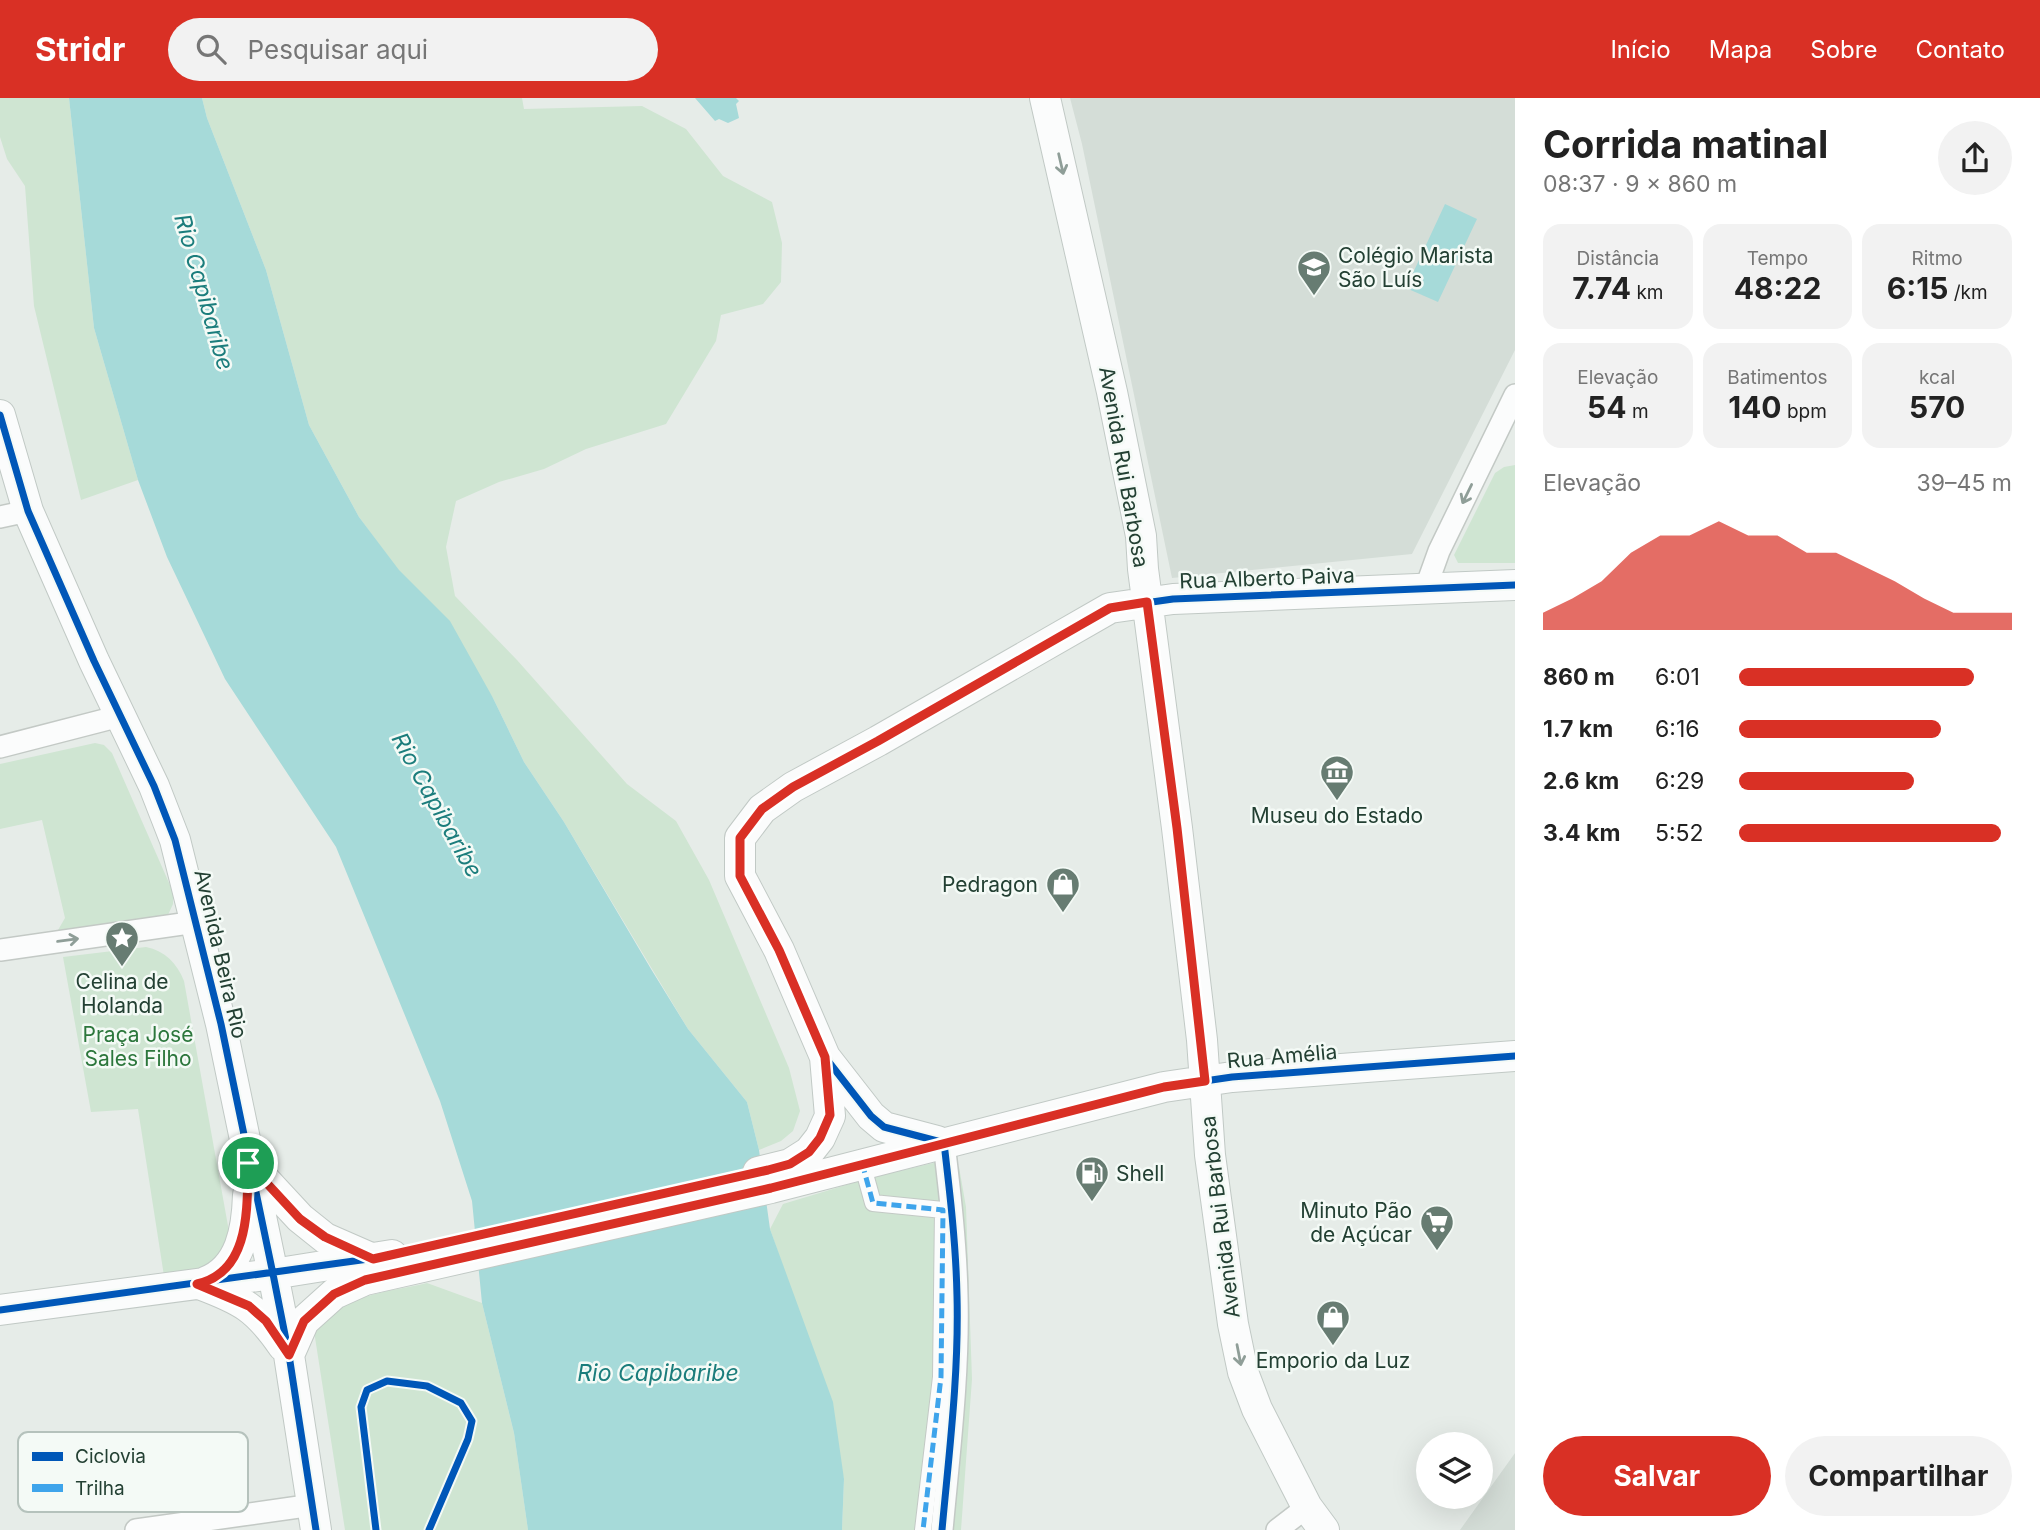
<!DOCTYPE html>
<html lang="pt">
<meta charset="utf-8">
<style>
body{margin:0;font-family:Inter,sans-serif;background:#f2f2f2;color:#222;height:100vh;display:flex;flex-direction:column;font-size:26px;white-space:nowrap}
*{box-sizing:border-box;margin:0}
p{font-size:23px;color:#767676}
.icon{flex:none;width:38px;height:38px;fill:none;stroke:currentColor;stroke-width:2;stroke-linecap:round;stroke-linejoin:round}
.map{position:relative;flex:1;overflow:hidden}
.sheet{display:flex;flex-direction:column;background:#fff;width:525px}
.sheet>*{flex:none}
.controls{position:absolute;left:1416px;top:1334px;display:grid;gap:14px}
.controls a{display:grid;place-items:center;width:77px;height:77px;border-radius:50%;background:#fff;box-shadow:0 7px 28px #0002;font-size:35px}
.pin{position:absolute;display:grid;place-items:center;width:60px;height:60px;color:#fff;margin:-30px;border:4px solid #fff;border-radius:50%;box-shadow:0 2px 7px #0007}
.round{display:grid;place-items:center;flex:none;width:74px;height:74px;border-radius:37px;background:#f2f2f2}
.overview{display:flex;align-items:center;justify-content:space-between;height:119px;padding:0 28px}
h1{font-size:38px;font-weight:700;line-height:52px}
.metrics{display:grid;grid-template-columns:repeat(3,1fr);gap:10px;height:119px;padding:7px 28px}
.metrics div{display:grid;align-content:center;border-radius:18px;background:#f2f2f2;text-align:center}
.metrics b{font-size:30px;font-weight:700}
.metrics small{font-size:19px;font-weight:400}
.metrics p{font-size:19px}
.chart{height:196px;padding:14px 28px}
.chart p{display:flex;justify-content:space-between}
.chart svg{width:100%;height:126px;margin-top:7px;fill:#d93025;opacity:.7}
.cta{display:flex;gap:14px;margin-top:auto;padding:14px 28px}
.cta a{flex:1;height:80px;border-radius:42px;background:#d93025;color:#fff;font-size:28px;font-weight:700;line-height:80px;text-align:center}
.cta a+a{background:#f2f2f2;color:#222}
ul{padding:0 28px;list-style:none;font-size:23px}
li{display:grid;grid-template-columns:112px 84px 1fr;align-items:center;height:52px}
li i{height:18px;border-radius:9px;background:#d93025}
header{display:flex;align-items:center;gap:42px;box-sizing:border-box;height:98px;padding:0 35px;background:#d93025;color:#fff}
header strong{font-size:33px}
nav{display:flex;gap:38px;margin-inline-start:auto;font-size:24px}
.search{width:490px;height:63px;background:#f2f2f2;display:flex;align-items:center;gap:18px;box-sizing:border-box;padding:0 24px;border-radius:38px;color:#767676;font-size:26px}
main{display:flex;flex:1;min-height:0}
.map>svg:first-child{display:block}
.built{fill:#d4ddd7}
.green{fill:#cfe5d2}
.water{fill:#a6dad9}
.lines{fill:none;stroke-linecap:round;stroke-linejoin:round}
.pedestrian-casing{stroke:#c3c9c5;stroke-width:18}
.minor-casing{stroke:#c3c9c5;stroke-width:24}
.secondary-casing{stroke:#c1c9c5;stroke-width:32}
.pedestrian{stroke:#fbfcfc;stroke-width:16}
.minor{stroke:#fbfcfc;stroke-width:21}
.secondary{stroke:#fbfcfc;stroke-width:30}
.quiet{stroke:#3ea4eb;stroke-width:5;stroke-dasharray:10 5;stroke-linecap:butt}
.cycleway-casing{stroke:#f4faf6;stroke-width:11}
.cycleway{stroke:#0057b8;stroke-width:7}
.oneway{stroke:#8f9e98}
.route-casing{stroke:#fff;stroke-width:14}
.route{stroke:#d93025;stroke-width:9}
.labels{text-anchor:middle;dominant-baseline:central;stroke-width:5;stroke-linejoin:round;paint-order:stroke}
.poi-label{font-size:21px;fill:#234033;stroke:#f4faf6}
.street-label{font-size:21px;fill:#234033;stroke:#f4faf6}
.park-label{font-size:21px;fill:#2c773c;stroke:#f4faf6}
.water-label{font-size:23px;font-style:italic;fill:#1b7d7c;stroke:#f4faf6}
.key{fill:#f4faf6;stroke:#b5c2bc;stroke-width:2}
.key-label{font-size:19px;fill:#234033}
</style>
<header>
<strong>Stridr</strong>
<div class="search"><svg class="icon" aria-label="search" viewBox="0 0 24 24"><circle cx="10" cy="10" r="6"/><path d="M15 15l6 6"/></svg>Pesquisar aqui</div>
<nav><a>Início</a><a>Mapa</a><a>Sobre</a><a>Contato</a></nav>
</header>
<main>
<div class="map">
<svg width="1515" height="1432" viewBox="0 0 1515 1432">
<rect width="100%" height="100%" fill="#e6ece8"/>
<path class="built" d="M1070,0h445v252l-103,204 -240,24 -90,-434z
M1515,1355v77h-55z"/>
<path class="green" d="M0,0h69l25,230 44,152 -57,20 -47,-194 -9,-120 -18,-27 -7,-22z
M202,0h320l2,11 118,-3 44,23 37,47 49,26 10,41 -1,39 -18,22 -42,11 -5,26 -50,83 -80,25 -42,20 -45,13 -43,19 -10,46 9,49 62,64 110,124 49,37 33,59 80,188 11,43 -7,20 -12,10 -22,9 -12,-48 -59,-73 -124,-207 -40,-60 -31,-64 -134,-181 -50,-92 -43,-155 -59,-152z
M1515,367v98h-57l-4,-8 41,-82 9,-6z
M95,645l9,2 8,8 61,139v12l-6,13 -113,20 11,-19 -23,-98 -42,9v-65z
M146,849c19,4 31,16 38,34l46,256 -11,30 -55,9 -26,-167 -47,3 -28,-155z
M946,1062l13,7 7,40 6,172 -11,151h-119l2,-51 -46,-169 -28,-81 13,-25 83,-25z
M427,1185l55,20 32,130 14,97h-183l-31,-199c22,-36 75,-39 113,-48z"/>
<path class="water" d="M69,0h133l5,20 59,152 43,155 50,92 40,53 51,51 43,77 31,64 40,60 87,147 37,60 59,73 12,48 11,79 63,173 11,77 -2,51h-314l-14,-97 -32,-130 -10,-102 -32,-100 -104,-254 -111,-168 -58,-122 -29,-77 -44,-152z
M695,0h41l3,3 -3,3 3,14 -11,5 -9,-4 -4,2z
M1445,106l32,15 -39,83 -32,-14z"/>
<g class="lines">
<g class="pedestrian-casing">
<path id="pedestrian" d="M862,1065l11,40 70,7 -2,167 -18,153"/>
</g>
<g class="minor-casing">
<path id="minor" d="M0,419l28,-6
M1425,492l14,-39 76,-156
M0,649l120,-31
M0,852l196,-28
M136,1432l177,-25
M942,1432c7,-77 17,-156 15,-234 -1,-51 -7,-102 -13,-153
M1277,1432l30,-23"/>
</g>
<g class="secondary-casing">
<path id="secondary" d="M1045,0l67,294 29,144 2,33 34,259 25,212 8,115 23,169 10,48 14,37 50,98 17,23
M0,317l28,96 66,150 60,125 21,54 46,184 52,250 16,81 27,175
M937,1043l-53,-14 -13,-11 -46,-59 -46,-107 -39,-74v-38l22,-29 31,-22 85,-46 232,-133 63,-9 342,-14
M249,1065l51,55 25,20 48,21
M758,1074l32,-8 19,-12 11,-14 10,-22 -5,-59
M205,1184c36,-13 42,-54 43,-87
M199,1186c43,16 58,24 84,62
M0,1212l273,-36 119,-19
M289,1257l15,-34 30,-27 31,-14 406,-92 393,-101 68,-10 283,-21"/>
</g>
<use href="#pedestrian" class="pedestrian"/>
<use href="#minor" class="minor"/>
<use href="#secondary" class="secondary"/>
<path class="quiet" d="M862,1065l11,40 70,7 -2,167 -18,153"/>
<g class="cycleway-casing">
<path id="cycleway" d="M0,317l28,96 66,150 60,125 21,54 46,184 52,250 16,81 27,175
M941,1044l-57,-15 -13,-11 -46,-59 -46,-107 -39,-74v-38l22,-29 31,-22 85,-46 232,-133 63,-9 342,-14
M249,1065c28,29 53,64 91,81
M208,1183c34,-17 39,-55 40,-90
M202,1187c42,16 56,24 81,61
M0,1212l383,-53 407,-93c49,-32 39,-56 35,-107
M289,1257l15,-34 30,-27 31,-14 406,-92 393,-101 68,-10 283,-21
M376,1432l-15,-123 6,-17 20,-9 40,5 34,17 11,18 -4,18 -39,91
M942,1432c7,-77 17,-156 15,-234 -1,-51 -7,-102 -13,-153"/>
</g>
<use href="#cycleway" class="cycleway"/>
</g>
<defs><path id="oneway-shaft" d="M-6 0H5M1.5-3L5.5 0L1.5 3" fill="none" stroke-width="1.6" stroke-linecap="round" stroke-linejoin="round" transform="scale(1.75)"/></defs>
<g class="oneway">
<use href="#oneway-shaft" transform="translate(1061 66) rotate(77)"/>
<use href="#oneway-shaft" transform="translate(1467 396) rotate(116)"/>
<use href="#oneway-shaft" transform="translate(68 842) rotate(-8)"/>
<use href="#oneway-shaft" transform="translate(1239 1257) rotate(79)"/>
</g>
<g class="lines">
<g class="route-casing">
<path id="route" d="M1147,504l30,226 28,253 -41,6 -393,101 -406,92 -31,14 -30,27 -15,34 -23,-34 -17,-15 -52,-22c54,-12 50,-77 51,-121l52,56 25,18 48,22 395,-89 22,-6 19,-12 11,-14 10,-23 -5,-58 -46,-107 -39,-74v-38l22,-29 31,-22 85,-46 232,-133z"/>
</g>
<use href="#route" class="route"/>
</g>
<defs>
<g id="school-pin" transform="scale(1.75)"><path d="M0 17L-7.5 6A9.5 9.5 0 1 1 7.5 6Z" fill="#677c72" stroke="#f4faf6"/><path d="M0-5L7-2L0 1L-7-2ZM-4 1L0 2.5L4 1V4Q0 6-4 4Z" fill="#fff"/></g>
<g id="museum-pin" transform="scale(1.75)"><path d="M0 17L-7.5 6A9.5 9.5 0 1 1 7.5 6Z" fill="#677c72" stroke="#f4faf6"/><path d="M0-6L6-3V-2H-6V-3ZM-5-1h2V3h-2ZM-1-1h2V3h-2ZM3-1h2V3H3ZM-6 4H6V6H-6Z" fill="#fff"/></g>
<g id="shop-pin" transform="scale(1.75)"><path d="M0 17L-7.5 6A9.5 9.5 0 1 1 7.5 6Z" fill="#677c72" stroke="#f4faf6"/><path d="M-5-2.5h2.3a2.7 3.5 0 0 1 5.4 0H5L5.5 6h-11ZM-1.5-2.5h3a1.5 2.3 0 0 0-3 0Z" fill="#fff"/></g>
<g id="sight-pin" transform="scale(1.75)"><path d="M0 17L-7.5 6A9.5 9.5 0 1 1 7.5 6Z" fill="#677c72" stroke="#f4faf6"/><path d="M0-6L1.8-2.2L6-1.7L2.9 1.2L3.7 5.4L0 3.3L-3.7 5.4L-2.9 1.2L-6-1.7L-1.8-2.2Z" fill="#fff"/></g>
<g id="fuel-pin" transform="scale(1.75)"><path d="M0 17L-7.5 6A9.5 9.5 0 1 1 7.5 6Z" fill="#677c72" stroke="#f4faf6"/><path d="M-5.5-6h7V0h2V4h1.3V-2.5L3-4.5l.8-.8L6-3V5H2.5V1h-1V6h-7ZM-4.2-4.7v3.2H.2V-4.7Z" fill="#fff"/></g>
<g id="supermarket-pin" transform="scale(1.75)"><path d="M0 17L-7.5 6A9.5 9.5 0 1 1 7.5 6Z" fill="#677c72" stroke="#f4faf6"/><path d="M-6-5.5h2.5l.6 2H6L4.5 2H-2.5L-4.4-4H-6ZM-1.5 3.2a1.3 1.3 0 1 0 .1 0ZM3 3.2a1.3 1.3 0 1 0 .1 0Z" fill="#fff"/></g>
</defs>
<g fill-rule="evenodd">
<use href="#school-pin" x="1314" y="169"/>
<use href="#museum-pin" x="1337" y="674"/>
<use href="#shop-pin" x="1063" y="786"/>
<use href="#sight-pin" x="122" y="840"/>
<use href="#fuel-pin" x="1092" y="1075"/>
<use href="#supermarket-pin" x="1437" y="1124"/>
<use href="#shop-pin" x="1333" y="1219"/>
</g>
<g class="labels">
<g class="poi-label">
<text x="1338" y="157" text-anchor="start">Colégio Marista<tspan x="1338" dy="24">São Luís</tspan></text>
<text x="1337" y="717">Museu do Estado</text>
<text x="1038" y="786" text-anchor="end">Pedragon</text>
<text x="122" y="883">Celina de<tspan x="122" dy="24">Holanda</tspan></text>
<text x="1116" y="1075" text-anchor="start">Shell</text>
<text x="1412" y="1112" text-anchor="end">Minuto Pão<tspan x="1412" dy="24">de Açúcar</tspan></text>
<text x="1333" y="1262">Emporio da Luz</text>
</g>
<g class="street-label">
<text transform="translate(1124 369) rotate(80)">Avenida Rui Barbosa</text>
<text transform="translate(1267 480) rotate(-2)">Rua Alberto Paiva</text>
<text transform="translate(221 856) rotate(77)">Avenida Beira Rio</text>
<text transform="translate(1282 958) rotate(-5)">Rua Amélia</text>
<text transform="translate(1220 1119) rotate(-97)">Avenida Rui Barbosa</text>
</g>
<g class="park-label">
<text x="138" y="936">Praça José<tspan x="138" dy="24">Sales Filho</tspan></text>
</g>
<g class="water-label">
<text transform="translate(204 194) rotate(74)">Rio Capibaribe</text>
<text transform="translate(437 707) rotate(61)">Rio Capibaribe</text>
<text x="658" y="1275">Rio Capibaribe</text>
</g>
</g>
<rect x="18" y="1334" width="230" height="80" rx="10" class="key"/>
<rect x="32" y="1354" width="31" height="9" fill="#0057b8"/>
<rect x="32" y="1386" width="31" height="8" fill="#3ea4eb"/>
<g class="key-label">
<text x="75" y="1365">Ciclovia</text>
<text x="75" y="1397">Trilha</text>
</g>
</svg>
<div class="controls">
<a><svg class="icon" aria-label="layers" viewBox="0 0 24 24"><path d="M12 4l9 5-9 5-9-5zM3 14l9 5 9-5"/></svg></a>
</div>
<div class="pin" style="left:248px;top:1065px;background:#1e9e55"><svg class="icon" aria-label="arrive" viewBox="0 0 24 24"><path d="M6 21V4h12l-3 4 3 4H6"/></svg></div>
</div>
<section class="sheet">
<div class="overview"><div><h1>Corrida matinal</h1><p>08:37 · 9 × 860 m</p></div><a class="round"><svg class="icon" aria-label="share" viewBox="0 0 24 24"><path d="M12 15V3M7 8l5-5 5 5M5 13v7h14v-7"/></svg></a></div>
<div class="metrics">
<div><p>Distância</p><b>7.74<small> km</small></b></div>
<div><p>Tempo</p><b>48:22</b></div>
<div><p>Ritmo</p><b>6:15<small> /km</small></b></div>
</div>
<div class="metrics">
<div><p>Elevação</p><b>54<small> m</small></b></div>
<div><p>Batimentos</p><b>140<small> bpm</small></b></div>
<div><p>kcal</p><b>570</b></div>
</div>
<div class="chart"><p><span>Elevação</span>39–45 m</p>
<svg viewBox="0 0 160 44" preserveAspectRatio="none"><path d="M0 44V38L10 33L20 27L30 17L40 11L50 11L60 6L70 11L80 11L90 17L100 17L110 22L120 27L130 33L140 38L150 38L160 38V44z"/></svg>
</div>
<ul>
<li><b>860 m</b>6:01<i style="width:86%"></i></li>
<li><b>1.7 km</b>6:16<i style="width:74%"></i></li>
<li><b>2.6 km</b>6:29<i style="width:64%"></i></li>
<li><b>3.4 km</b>5:52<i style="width:96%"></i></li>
</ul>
<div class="cta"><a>Salvar</a><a>Compartilhar</a></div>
</section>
</main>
